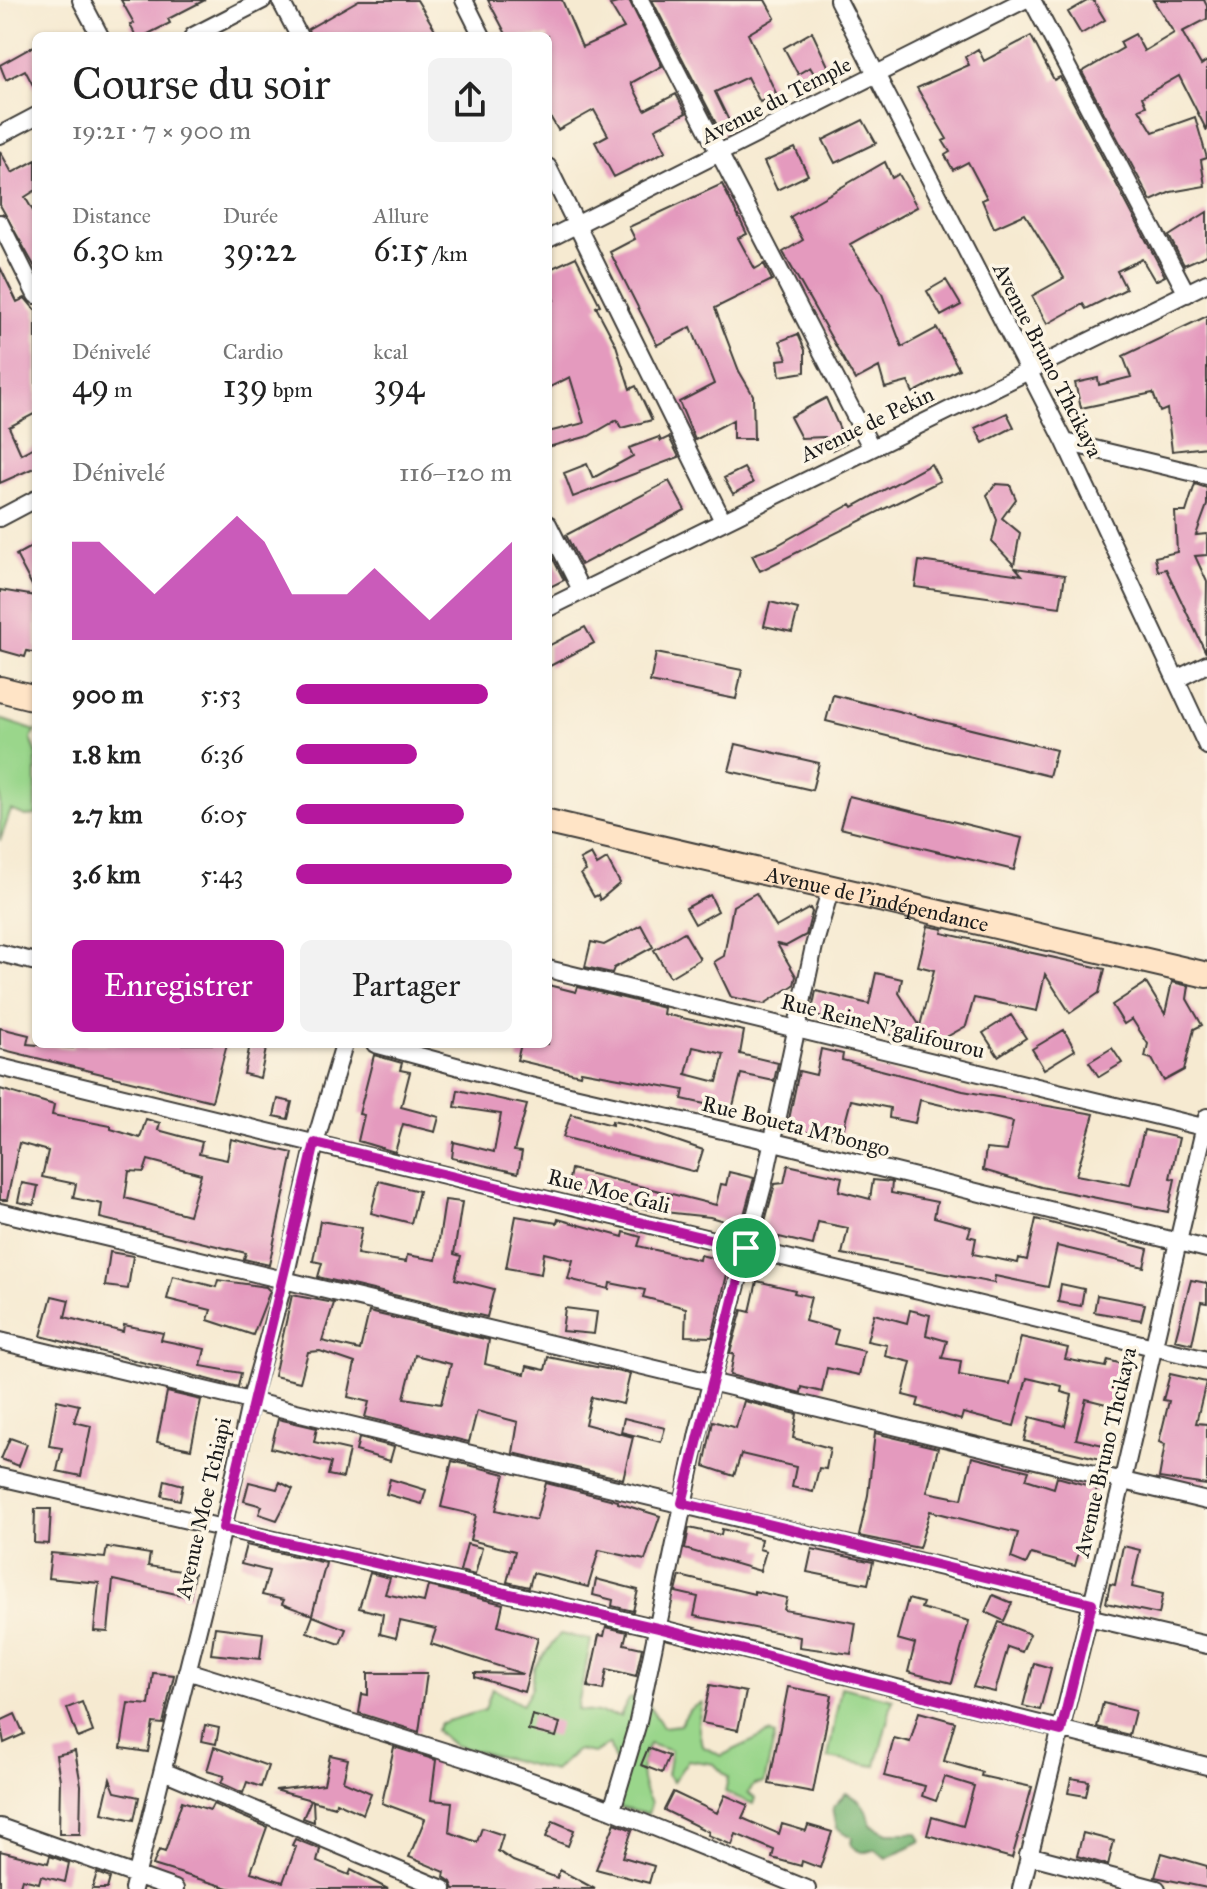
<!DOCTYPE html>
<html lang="fr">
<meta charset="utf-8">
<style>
body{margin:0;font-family:"IM FELL Great Primer",serif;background:#f2f2f2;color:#222;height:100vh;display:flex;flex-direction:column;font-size:30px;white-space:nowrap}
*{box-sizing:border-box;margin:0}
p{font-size:26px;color:#767676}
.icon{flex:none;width:44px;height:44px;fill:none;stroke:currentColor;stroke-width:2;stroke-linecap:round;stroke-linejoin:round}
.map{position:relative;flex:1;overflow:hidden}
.sheet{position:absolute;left:32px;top:32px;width:520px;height:1016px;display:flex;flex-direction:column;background:#fff;border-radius:12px;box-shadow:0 2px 6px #0004}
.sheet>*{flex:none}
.pin{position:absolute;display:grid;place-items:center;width:68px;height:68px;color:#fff;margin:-34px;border:4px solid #fff;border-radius:50%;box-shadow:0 2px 8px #0007}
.round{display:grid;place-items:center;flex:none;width:84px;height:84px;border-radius:12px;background:#f2f2f2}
.head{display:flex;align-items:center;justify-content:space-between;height:136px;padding:0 40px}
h1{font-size:44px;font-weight:600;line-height:60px}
.metrics{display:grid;grid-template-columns:repeat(3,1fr);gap:12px;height:136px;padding:8px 40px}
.metrics div{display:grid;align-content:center}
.metrics b{font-size:34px;font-weight:600}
.metrics small{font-size:22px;font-weight:400}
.metrics p{font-size:22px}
.chart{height:224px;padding:16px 40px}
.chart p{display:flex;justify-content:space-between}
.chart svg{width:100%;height:144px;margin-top:8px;fill:#b5179e;opacity:.7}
.action{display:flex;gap:16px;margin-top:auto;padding:16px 40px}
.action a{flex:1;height:92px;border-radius:12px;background:#b5179e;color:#fff;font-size:32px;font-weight:600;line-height:92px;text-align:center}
.action a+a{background:#f2f2f2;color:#222}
ul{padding:0 40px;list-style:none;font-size:26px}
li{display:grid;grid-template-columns:128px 96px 1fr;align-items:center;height:60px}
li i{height:20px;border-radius:10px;background:#b5179e}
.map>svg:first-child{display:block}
.green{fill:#9ad68b;stroke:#5b7954;stroke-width:2}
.forest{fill:#7bb777;stroke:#4c6a4a;stroke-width:2}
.building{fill:#e49abe;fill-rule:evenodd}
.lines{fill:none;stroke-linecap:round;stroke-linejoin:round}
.street-casing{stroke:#3d3b37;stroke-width:20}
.secondary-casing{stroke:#3d3b37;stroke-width:28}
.street{stroke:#fff;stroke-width:16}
.secondary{stroke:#ffe4c6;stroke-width:24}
.route-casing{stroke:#fff;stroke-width:16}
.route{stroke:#b5179e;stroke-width:10}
.labels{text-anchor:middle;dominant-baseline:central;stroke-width:7;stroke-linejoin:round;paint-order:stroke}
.street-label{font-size:22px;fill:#1c1c1c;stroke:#fcf5e5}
</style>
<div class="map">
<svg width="1207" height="1889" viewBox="0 0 1207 1889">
<rect width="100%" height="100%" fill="#fcf5e5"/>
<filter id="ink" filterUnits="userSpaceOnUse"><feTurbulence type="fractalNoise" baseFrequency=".0125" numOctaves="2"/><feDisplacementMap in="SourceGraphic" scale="16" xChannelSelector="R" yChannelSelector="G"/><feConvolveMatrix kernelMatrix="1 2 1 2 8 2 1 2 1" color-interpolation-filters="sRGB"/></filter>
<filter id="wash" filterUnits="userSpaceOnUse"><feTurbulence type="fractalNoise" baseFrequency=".006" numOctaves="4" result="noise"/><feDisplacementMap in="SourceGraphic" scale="32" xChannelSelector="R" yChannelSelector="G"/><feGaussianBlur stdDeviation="1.8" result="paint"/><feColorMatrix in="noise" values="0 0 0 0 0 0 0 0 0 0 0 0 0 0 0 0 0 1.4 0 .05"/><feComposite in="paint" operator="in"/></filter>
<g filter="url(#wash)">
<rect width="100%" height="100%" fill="#f6ead1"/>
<path class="green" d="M0,719l36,12 -5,8 5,12v64l-10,1 -15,-6 -11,31z
M560,1634l31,6 -14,70 43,6 9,-17 9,-3 -21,71 -8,-23 -15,9 -17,-3 -23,21 -101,-26 -17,-15 4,-7 45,-13 7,-22 30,17 10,-17 2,-20z
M841,1687l52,12 -17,67 -48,-8z
M646,1701l17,26 17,-2 10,-16 12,-7 -4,22 4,22 19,10 48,-23 6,3 -11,47 -10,2 -6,8 7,5 -2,6 -28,-12 3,-14 -14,-14 -26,-4 -15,22 -6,-7 4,-24 -22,-7c-11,22 -10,37 2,59l-3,11 -32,-7z"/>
<path class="forest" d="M846,1793c16,7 21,15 25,32l16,8h30l4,8 -35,17 -11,-9c-10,5 -16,4 -24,-4l1,-8 -15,-9 -4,-21z"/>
<g id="blocks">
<path class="building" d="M121,0h84l-37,19 2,4 -26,13h-8l-6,-11 4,-2z
M359,0h58l22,36h-129l-2,-7z
M488,0h74l20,47 42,-19 -14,-23 19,-5 33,66 -31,17 14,27 31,-16 10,19 -31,16 11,22 -52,26 -19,-35 13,-7 -14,-25 -36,20 -10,-17v-77h-41z
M652,0h113l10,18 -27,16 28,59 -16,9 -13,-25 -32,15 18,37 -11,6z
M1089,0h4l12,20 -24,14 -13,-22z
M1153,0h51l3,6v13l-25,13 19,33 6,-4v70l-28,-55 -37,21 4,9 -7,3 14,23 42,-15 12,41 -6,2 4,26 -34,6 -20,9 -69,-129 41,-24 -3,-6 15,-8 9,17 30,-18z
M812,32l18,38 -14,7 -6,-10 -12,7 -14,-26z
M1031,36l23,44 6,-3 105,199 -10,5 -13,-22 -25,12 9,18 -40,20 -3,-5 -36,20 -15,-28 32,-18 -39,-64 -31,14 -12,-28 5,-2 -19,-36 -15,8 -8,-15 5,-3 -7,-11 4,-2 -30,-51 52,-23 -4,-8 13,-8 6,12z
M36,45v46l-11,-21 -19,10 -6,-15z
M863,120l13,23 -41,20 -12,-23z
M795,148l13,27 -31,15 -13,-28z
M0,151l12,22 24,-13v30l-11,7 11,19v53l-36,-64z
M885,162l7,16 7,-4 18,33 -67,37 32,50 20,53 35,-19 22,41 -46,24 -5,-11 -23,6 -6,-21 -24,13 -72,-128 20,-12 -13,-23z
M722,184l25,50 -9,4 17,31 9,-5 8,16 -57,28 24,63 14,24 1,44h-21v-19l-38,20 -16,-38 35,-18 -23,-57 -34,18 -47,-93 25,-13 -6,-12z
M1207,212v43l-23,10 -15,-29z
M576,257l24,48 -4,2 20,38 14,44 6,-3 16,34 -31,8 -4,-8 -28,16 -41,11v-15l36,-9 -14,-46 -22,11v-86l6,-2 -6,-13v-17z
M0,267l17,35 8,-4 11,13v102l-27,14 12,27 15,-8v21l-36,16z
M946,280l15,25 -20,11 -14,-25z
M1207,316v131l-35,4 -5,-42 -7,3 -7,-19 -72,15 -6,-25 23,-5 1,7 32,-8 -8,-21z
M798,334l7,16v22l-25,4 -2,-16 9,-1 -7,-18z
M826,398l20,45 -14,7 -7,-13 -24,1 -11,-21z
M1007,413l7,14 -31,16 -8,-15z
M659,437l2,4 8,-4 10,20 -106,40 -9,-24 23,-9 6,14 40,-22 -4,-8z
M931,464l9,17 -180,90 -8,-16 22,-8 77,-43 2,3z
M744,468l9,15 -20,11 -9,-16z
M669,481l16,29 -104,55 -15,-30z
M996,484l14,1 6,14 -14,19 18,15 -6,32 -22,-23 5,-22 -10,-25z
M1195,484l12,4v17l-11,30 11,-1v21l-12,1 12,26 -1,71 -40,-84 -8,2 -3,-14 22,-5 -2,-40h11z
M36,544v49l-20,-38z
M548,549l16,31 -16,8z
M919,561l103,14 -6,-7 49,7 -5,32 -145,-20z
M0,590l36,6v57l-9,-2 -2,6 -25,-7z
M770,602l28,7 -6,23 -28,-6z
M585,627l9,16 -46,24v-21z
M656,653l86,17 -6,29 -86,-17z
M833,695l223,55 -7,26 -223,-55z
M736,744l83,19 -7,27 -83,-19z
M849,796l173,42 -8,32 -174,-42z
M591,854l6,11 10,-6 13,24 -20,17 -2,-5 -4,2 -13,-23 5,-3 -6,-11z
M756,893l20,34 34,-19 2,4 -6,23 -20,11 -9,-2 19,32 -2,9 -30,19 -33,-7 -17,-35 10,-6 9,-50z
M710,895l8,16 -23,13 -9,-16z
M641,925l12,22 -39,21 -2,5 -27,-6 6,-25 13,3z
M928,926l15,3 -1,4 163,36 -6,24 -29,20 -25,-39 -8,37 -63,-13 -8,28 -34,19 -121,-30 5,-24 53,13 7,-31 26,6 -3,14 21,33 14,-56 -16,-4z
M684,932l16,27 -30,18 -16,-27z
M1172,982l17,4 -2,13 15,26 -8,4 -10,41 -20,11 -12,-22 -7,-2 3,-13 -16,-25 -8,5 -12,-19 34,-22 19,31z
M548,985l28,7 2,-5 86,21 -1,6 81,17 -4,23 38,9 -4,18 -33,-7 -9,36 -50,-11 2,-9 -103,-19 -1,4 -63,-15 4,-16h27zM693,1047l31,7 -7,28 -31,-8z
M1011,1015l15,23 -28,18 -15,-23z
M0,1028l29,7 -2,9 46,4 1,-4h153l-15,57 -212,-52z
M1064,1030l11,20 -31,19 -12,-20z
M250,1044h17l-7,34 -16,-4z
M1112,1048l10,15 -23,14 -10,-15z
M821,1049l22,5 -1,6 121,31 131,23 -18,61 54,10 14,-55 35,8 -9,40 5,1 -7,33 -127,-25 -58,-17 3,-21 21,2 6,-29 -93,-22 -5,23 -26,-5 1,-10 -39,-8 -10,38 -54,-9 12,-58 17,4z
M374,1055l28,8 -2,7 10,2 -9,35 38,10 -4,15 -32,-8 -8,28 -37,-11 6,-26 -5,-1z
M0,1089l54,16 -2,10 59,11v3l29,9 6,-19 14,4 -2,7 44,12 -3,12 28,6 4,-21 62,14 -24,112 -25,-6 2,-6 -146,-35 2,-14 -29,-6 3,-14 -34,-7 6,-26 -29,-8 -12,57h-7zM148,1160l53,14 -12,41 -64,-17 4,-27 15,1z
M458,1090l69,15 -13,46 8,1 -4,21 -66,-15 2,-16 40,10 7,-38 -46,-7z
M278,1099l14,3 -4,17 -14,-3z
M571,1114l41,11v-4l18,4 73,25 -7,22 -133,-35z
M788,1165l54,12 -3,14 31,8 3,-19 19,2 -1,11 46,9 -3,15 37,10 -3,9 8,2 -3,16 45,9 1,-5 8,2 9,-41 112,30 -4,18 -87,-21 -9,41 -53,-11 -1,7 -152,-29 6,-26 -30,-6 -5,23 -34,-8 -2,7 -17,-4 15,-56 9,-1z
M571,1169l145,36 5,-21 5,1 3,-13 25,6 -13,48 -31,-9 -55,-6 -88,-21z
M379,1181l40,10 -8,32 -40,-10z
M22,1183l16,3 -4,19 -16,-3z
M445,1200l17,2 -8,52 7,2 -6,23 39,10 -7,28 -169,-40 4,-14 -9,-2 7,-40 42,7 -5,26 49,8 1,-7 29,5z
M516,1216l41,7 1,-4 65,18 1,-5 17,5 -3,9 61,14 1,-5 30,7 -18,75 -27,-1 1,-28 -43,-11 2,-7 -35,-7 -1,6 -41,-10 5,-19 -29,-7 -3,21 -35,-6z
M110,1252l23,4 -5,33 -23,-3z
M173,1276l43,11 2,-7 48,7 4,4 -17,44 -45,-15 3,-10 -44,-11z
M1191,1280l16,3v20l-6,-1 -9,42 -17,-4z
M757,1281l38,9 -1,3 17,4 -6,24 33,9 -4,14 30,7 -5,24 -32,-7 -5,24 -20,-5 -1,6 -71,-18 4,-21 -4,-1 12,-43 8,2z
M1061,1284l23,5 -3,17 -23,-4z
M292,1295l42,8 -12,38 38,9 9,-38 120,28 -4,24 40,10 2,-8 18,4 3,-13 82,17 -7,30 -32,-7 -6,27 48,13 -10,42 -110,-26 5,-31 -41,-11 -8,31 -104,-25 4,-15 -21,-5 7,-34 -35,-12 -12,1 -8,30 -26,-6zM415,1355l36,9 -10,40 -37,-6z
M1097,1295l48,9 -4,16 -47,-8z
M52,1296l17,4 -4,17 58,15 1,-7 39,8 -2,7 44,9 -4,17 40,7 -3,14 -197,-51z
M565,1308l32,4 -3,22 -32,-3z
M910,1310l20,5 -4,20 21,6 -5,17 19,3 -2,14 51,9 11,-47 47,11 -3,11 41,8 2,-7 21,6 -11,41 -32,-8 -10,40 32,7 -3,14 -81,-19 6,-24 35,9 7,-31 -11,-3 1,-6 -35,-8 -13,48 -51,-13 -2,7 -44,-14 2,-7 -16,-4 8,-33 -26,-6 2,-11 -20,-4 7,-27 33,9z
M1170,1374l36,8 -10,41 11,1v61l-48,-7 6,-34 -6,-2 10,-41 -6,-1z
M167,1392l34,8 -10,49 -34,-7z
M57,1400l22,5 -5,17 17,4 -10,50 -24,-5 5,-23 -13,-2z
M744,1401l53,13 -4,24 37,10 -4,21 -7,-1 -6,24 -21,-5 4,-20 -55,-13 -7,22 -30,-10 9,-45 23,7z
M624,1418l41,10 -4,14 -40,-10z
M278,1419l39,9 -3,14 35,8 -6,28 -15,-3 3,-12 -60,-15z
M875,1433l63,15 -11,44 35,7 10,-42 57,14 -3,8 28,9 3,-11 40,11 -22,78 -44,-12 -5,10 -15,-6 7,-25 -88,-22 -11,37 -60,-12 9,-41z
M10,1438l17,6 -8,22 -18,-7z
M359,1438l35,9 -4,14 -34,-10z
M452,1461l53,13 -9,36 40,10 10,-37 72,18v2l42,13 -15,44 -46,-10 -11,37 -55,-14 -4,14 -22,-5 8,-31 -45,-11 6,-25 -35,-8z
M390,1479l36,11 -4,14 -36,-10z
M165,1480l18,5 -3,15 -18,-4z
M249,1482l28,7 3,-7 13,7 -16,31 -18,-6 3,-8 -18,-5z
M35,1509h16l-2,35 -15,-1z
M689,1528l32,7 1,-6 39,10 -2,10 7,2 -6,20 -75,-22z
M467,1544l15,4 -7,27 -15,-4z
M246,1545l80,18 -14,52 -30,-11 2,-4 -22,-5 7,-24 -28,-7z
M1123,1546l17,4 -8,37 31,7 -4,20 -53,-11 4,-19 5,1z
M107,1547l43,7 -2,12 46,7 -4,24 -77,-17 -5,52 -14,-1 5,-48 -51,-5 3,-25 54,5z
M812,1549l61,13 -5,22 -61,-12z
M370,1573l20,5 -5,16 39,8 4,-16 75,18 -5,22 40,12 -14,54 -49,-15v-4l48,1 -92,-30 5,-15 -36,-8 -4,17 -16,-4 3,-20 -24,-6z
M680,1576l74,18v-3l33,7 -3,12 72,13 -5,31 -52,-7 1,-10 -106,-21 4,-19 -22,-5z
M596,1579l42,11 -5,21 -21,-5 1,-6 -20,-5z
M993,1595l19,8 -8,18 -19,-9z
M908,1599l15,4 -2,5 48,13 -17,62 -44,-11 7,-28 -18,-5z
M313,1616l33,13 -6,15 -33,-12z
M999,1622l31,12 -8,18 -14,-5 -13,45 -22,-5z
M215,1627l48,6 -3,26 -49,-5z
M606,1627l21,5 -3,12 18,4 -6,28 -29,-7 -4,21 -15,-3 11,-52 5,1z
M1034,1663l17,5 -11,42 -17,-4z
M153,1673l21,2 -11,49 -10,-1 -5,29 -27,-4 7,-45 21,2z
M368,1673h59l-8,59 -60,-19 3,-19 6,1z
M710,1685l36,7 -8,38 -36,-7z
M788,1687l44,8 -19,97 -44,-8z
M82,1702l11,30 -15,6 -11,-30z
M1103,1703l32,8 -6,24 -32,-8z
M919,1712l36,10 -11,39 38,11 -1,4 51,11 -20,71 -85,-23 5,-18 31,9 11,-40 -29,-9 -9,24 -14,-5 3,-10 -41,-10 10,-38 16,4z
M15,1714l9,20 -20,9 -4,-22z
M532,1715l28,8 -4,14 -28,-7z
M205,1725l14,3 -3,16 -14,-3z
M214,1747l54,19 -7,21 -14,-5 -4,11 -22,-10 3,-7 -17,-5z
M394,1747l42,13 -5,40 21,2 -3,30 28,10 5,-14 21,7 -5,16 15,10 44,17 3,-8 35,19h-141l-3,-7 -7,-5 1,-5 -36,-15 16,-38 -43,-16z
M648,1748l21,8 -7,17 -21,-8z
M75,1751l6,34 -1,49h-21l1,-54 -4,-25z
M330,1755l18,4 -5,22 28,12 -8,21 -27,-12 -1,5 -22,-6 1,21 -11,-4 8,-18 -36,-10 49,-6z
M1071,1778l18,3 -3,15 -18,-3z
M110,1779l5,13 24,5 -5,23 -32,-7z
M673,1792l44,21 8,-18 23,10 -6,13 37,16 3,-10 24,7 2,-6 24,7 -12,36 -18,-7 -1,5 -29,-8 2,-8 -38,-16 -4,11 -24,-10 1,-3 -45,-22z
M182,1801l28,9 3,-6 54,23 -16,45 32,10 13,-35 -4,-2 3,-6 25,10 -3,13 32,13 2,-5 37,19h-156l-79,-24 6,-15 6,2z
M553,1821l21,9 -6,16 -22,-9z
M615,1823l17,7 -9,27 31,9 -5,17 -53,-14z
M1083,1833l31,8 -6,24 -31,-9z
M0,1851l48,12 2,-7 19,7 -4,19 -24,-6 -2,7 -17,-4 -3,10h-19z
M1162,1853l45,13v22l-52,-11z
M97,1873l13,5 -3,11h-15z"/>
</g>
</g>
<g filter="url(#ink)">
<use href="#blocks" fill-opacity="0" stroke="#3d3b37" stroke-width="2"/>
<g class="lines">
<g class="street-casing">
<path id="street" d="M81,0l19,36
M280,0l19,36
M464,0l18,36
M640,0l231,447
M838,0l227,442 142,304
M1032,0l155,294
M193,36l70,-36
M0,135l36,-19
M548,167l175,354
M0,223l36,72
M548,239l476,-239
M1065,442l142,34
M0,518l36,-19
M548,524l33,66
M548,608l659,-325
M1179,678l28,-14
M0,953l36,9
M548,969l659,159
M375,1044l155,42 240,55 437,108
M0,1067l1207,293
M0,1212l1207,289
M0,1341l1092,262
M0,1477l658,151 549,138
M1088,1617l119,28
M187,1671l291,91 134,48 195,79
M163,1771l280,118
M612,1810l25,-84 61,-293 66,-251 50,-236 17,-59
M0,1827l175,62
M1028,1855l129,34
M133,1889l90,-361 28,-129 34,-121 30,-135 29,-99
M1021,1889l102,-410 84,-362"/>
</g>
<g class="secondary-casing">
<g id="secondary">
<path d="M0,689l36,9"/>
<path id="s1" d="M548,822l659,153"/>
</g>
</g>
<use href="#street" class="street"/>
<use href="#secondary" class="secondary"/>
</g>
</g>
<g class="lines" filter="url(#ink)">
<g class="route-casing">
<path id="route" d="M315,1143l431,105 -64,255 410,100 -31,128 -403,-103 -435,-100z"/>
</g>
<use href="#route" class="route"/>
</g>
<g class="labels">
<g class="street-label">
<text transform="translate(776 100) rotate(-27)">Avenue du Temple</text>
<text transform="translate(1048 360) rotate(63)">Avenue Bruno Thcikaya</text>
<text transform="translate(867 424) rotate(-26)">Avenue de Pekin</text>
<text stroke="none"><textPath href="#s1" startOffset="338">Avenue de l'indépendance</textPath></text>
<text transform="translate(883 1026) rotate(14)">Rue ReineN'galifourou</text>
<text transform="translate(796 1126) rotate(14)">Rue Boueta M'bongo</text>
<text transform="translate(609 1191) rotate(14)">Rue Moe Gali</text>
<text transform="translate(1105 1452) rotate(-77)">Avenue Bruno Thcikaya</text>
<text transform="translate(203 1508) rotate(-77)">Avenue Moe Tchiapi</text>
</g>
</g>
</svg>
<div class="pin" style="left:746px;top:1248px;background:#1e9e55"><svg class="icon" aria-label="arrive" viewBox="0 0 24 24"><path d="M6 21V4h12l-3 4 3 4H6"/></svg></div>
<section class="sheet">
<div class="head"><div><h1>Course du soir</h1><p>19:21 · 7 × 900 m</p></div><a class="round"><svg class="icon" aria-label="share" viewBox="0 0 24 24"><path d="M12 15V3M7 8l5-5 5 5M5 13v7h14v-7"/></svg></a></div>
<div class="metrics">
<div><p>Distance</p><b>6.30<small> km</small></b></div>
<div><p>Durée</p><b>39:22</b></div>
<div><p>Allure</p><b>6:15<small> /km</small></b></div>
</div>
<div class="metrics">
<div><p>Dénivelé</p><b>49<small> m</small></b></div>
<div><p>Cardio</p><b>139<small> bpm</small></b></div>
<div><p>kcal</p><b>394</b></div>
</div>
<div class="chart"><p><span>Dénivelé</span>116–120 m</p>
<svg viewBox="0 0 160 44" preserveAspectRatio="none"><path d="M0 44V14L10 14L20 22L30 30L40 22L50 14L60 6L70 14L80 30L90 30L100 30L110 22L120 30L130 38L140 30L150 22L160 14V44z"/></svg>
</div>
<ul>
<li><b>900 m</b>5:53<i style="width:89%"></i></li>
<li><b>1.8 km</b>6:36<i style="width:56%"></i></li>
<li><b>2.7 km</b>6:05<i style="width:78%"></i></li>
<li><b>3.6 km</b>5:43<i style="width:100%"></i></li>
</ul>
<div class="action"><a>Enregistrer</a><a>Partager</a></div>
</section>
</div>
